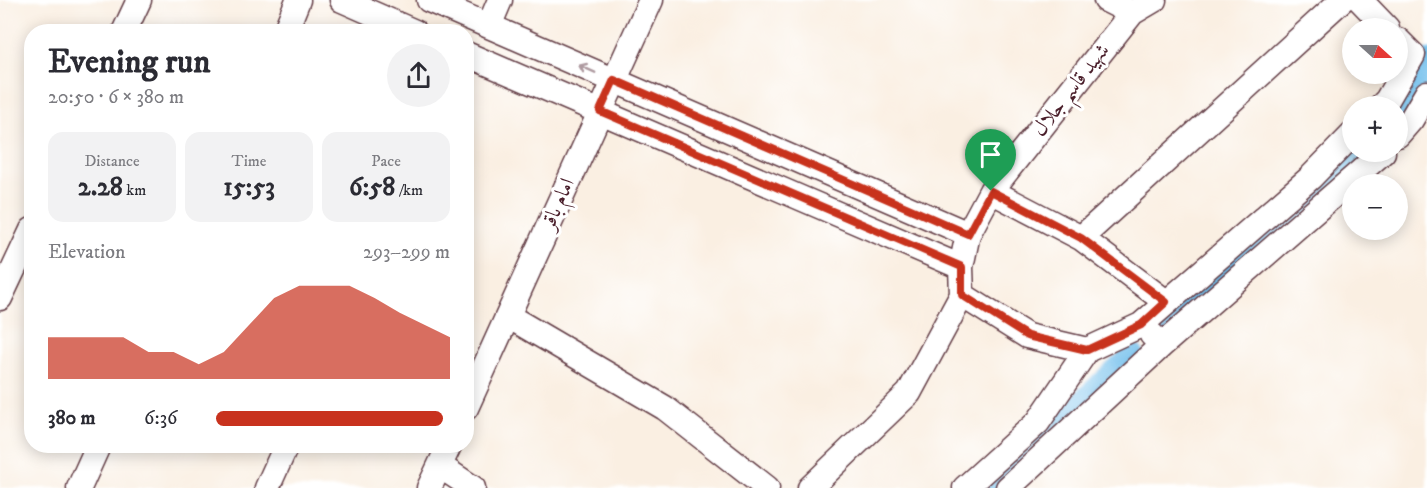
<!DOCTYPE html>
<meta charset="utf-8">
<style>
body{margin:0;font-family:"IM FELL DW Pica",Amiri,serif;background:#f2f2f3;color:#2b2b33;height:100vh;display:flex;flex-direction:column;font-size:22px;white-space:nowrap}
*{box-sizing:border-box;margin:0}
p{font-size:20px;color:#7c7c81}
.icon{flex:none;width:33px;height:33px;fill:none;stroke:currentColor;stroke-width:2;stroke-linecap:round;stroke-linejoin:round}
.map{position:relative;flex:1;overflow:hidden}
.panel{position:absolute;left:24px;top:24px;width:450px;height:429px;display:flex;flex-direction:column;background:#fff;border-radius:24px;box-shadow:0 3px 15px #0003}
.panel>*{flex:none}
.needle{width:39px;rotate:111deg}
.buttons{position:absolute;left:1342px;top:18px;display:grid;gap:12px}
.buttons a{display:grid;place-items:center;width:66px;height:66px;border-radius:50%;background:#fff;box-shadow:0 3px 15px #0003;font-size:30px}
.pin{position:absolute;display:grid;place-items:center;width:51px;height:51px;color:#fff;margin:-62px -26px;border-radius:50% 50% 50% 0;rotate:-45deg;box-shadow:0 0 6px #0007}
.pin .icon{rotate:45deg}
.round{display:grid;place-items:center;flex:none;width:63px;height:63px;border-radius:32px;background:#f2f2f3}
.headline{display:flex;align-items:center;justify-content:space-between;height:102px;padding:0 24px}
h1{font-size:33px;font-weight:800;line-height:45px}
.figures{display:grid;grid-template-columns:repeat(3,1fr);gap:9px;height:102px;padding:6px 24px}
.figures div{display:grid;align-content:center;border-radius:15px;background:#f2f2f3;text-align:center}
.figures b{font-size:26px;font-weight:800}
.figures small{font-size:16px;font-weight:400}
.figures p{font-size:16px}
.chart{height:168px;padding:12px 24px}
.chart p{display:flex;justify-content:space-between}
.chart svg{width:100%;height:108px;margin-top:6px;fill:#c8321e;opacity:.7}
ul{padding:0 24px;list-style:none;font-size:20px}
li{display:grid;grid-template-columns:96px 72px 1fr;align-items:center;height:45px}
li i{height:15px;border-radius:8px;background:#c8321e}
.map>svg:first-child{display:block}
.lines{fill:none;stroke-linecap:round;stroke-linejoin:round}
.canal{stroke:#72bfec;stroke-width:24}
.minor-casing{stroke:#643e46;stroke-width:27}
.minor{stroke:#fff;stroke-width:24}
.oneway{stroke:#ae9aa0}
.route-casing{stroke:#fff;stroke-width:12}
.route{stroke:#c8321e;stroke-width:8}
.labels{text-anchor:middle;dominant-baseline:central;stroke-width:6;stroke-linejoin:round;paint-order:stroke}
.street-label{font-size:21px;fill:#4a1f2b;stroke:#fff}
</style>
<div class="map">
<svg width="1427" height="488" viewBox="0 0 1427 488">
<rect width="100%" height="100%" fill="#fff"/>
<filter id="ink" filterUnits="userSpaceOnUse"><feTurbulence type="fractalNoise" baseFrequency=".0167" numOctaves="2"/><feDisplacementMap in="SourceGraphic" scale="12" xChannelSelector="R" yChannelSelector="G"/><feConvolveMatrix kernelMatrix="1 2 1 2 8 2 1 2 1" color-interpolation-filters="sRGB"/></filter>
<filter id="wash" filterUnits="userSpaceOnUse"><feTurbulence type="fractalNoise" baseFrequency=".008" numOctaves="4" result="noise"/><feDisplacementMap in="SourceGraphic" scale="24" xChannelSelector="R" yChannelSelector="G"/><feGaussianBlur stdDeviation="1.35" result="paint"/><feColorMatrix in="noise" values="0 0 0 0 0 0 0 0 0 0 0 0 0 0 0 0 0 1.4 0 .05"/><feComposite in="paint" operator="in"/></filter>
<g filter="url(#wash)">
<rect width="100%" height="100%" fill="#faefe2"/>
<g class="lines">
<path class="canal" d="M1398,109l7,-9 22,-39
M1163,329l196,-177
M987,488l146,-132"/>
</g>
</g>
<g filter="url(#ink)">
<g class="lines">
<g class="minor-casing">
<path id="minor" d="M342,0l73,32
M429,0l539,234
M1360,0l27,28
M1132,13l22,-13
M489,26l11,-26
M124,32l15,-32
M285,32l13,-32
M466,54l495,213
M1381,106l6,-6 26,-45 -15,-15
M1398,135l13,-15 16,-27
M991,191l90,47 261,-238
M1081,238l85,64
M962,295l65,41 60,14 54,-25 169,-147 43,-44
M0,298l32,-68
M508,316l157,92 102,80
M1162,345l221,-193
M466,408l185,-408
M440,466l33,22
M79,488l19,-42
M267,488l19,-42
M429,488l20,-42
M810,488l99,-95 53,-98 -1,-28 7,-33 23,-43 141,-178 -26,-13
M965,488l73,-66 49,-72
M1008,488l154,-143 -10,-10"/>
</g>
<use href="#minor" class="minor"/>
</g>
<defs><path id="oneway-shaft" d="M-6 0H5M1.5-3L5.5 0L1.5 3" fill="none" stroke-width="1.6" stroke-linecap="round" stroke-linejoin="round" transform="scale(1.5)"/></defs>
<use class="oneway" href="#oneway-shaft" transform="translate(587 69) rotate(-156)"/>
</g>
<g class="lines" filter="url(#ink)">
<g class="route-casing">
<path id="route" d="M614,80l354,154 23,-43 90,47 85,64 -25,23 -54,25 -60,-14 -65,-41v-28l-362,-156z"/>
</g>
<use href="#route" class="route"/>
</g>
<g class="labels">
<g class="street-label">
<text transform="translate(1071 90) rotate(-52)">شهید قاسم جلال</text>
<text transform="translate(558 204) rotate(-66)">امام باقر</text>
</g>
</g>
</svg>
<div class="buttons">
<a><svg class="needle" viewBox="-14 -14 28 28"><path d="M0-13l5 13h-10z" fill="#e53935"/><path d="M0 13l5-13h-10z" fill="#7c7c81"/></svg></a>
<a>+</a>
<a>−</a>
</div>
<div class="pin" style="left:991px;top:191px;background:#1e9e55"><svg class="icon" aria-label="arrive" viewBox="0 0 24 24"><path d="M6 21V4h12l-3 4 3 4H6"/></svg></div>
<section class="panel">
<div class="headline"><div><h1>Evening run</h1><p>20:50 · 6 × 380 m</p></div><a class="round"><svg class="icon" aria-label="share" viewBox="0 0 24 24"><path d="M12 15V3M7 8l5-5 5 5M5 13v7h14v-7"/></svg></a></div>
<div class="figures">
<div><p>Distance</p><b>2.28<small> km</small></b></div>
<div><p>Time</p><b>15:53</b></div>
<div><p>Pace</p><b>6:58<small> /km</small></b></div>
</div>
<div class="chart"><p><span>Elevation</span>293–299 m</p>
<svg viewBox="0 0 160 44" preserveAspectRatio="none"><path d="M0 44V27L10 27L20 27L30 27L40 33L50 33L60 38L70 33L80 22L90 11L100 6L110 6L120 6L130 11L140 17L150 22L160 27V44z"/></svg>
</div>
<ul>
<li><b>380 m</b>6:36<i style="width:97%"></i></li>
</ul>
</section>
</div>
